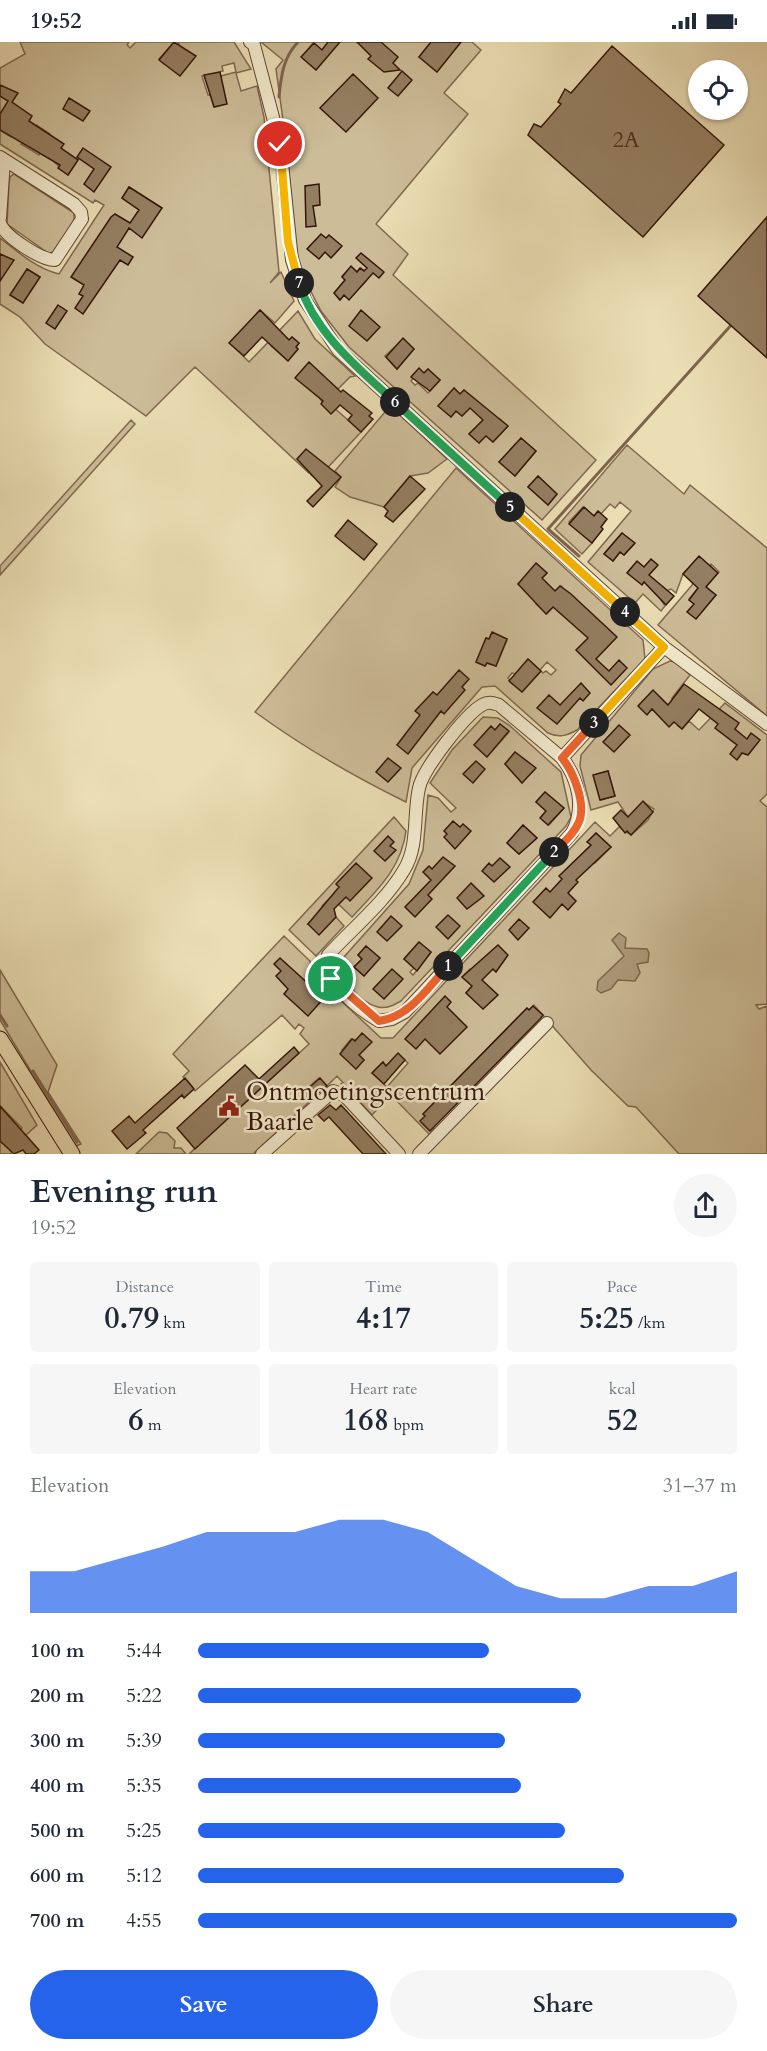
<!DOCTYPE html>
<meta charset="utf-8">
<style>
body{margin:0;font-family:Cardo,serif;background:#f6f6f7;color:#1f2937;height:100vh;display:flex;flex-direction:column;font-size:22px;white-space:nowrap}
*{box-sizing:border-box;margin:0}
p{font-size:20px;color:#747a83}
.icon{flex:none;width:33px;height:33px;fill:none;stroke:currentColor;stroke-width:2;stroke-linecap:round;stroke-linejoin:round}
.map{position:relative;height:1112px;overflow:hidden}
.details{display:flex;flex-direction:column;background:#fff;flex:1}
.details>*{flex:none}
.tools{position:absolute;left:688px;top:18px;display:grid;gap:12px}
.tools a{display:grid;place-items:center;width:60px;height:60px;border-radius:50%;background:#fff;box-shadow:0 2px 4px #0004;font-size:30px}
.pin{position:absolute;display:grid;place-items:center;width:51px;height:51px;color:#fff;margin:-26px;border:3px solid #fff;border-radius:50%;box-shadow:0 2px 6px #0007}
.km{position:absolute;width:30px;height:30px;margin:-15px;border-radius:50%;background:#222;color:#fff;font-size:16px;line-height:30px;text-align:center}
.round{display:grid;place-items:center;flex:none;width:63px;height:63px;border-radius:32px;background:#f6f6f7}
.headline{display:flex;align-items:center;justify-content:space-between;height:102px;padding:0 30px}
h1{font-size:33px;font-weight:800;line-height:45px}
.figures{display:grid;grid-template-columns:repeat(3,1fr);gap:9px;height:102px;padding:6px 30px}
.figures div{display:grid;align-content:center;border-radius:6px;background:#f6f6f7;text-align:center}
.figures b{font-size:30px;font-weight:800}
.figures small{font-size:16px;font-weight:400}
.figures p{font-size:16px}
.chart{height:168px;padding:12px 30px}
.chart p{display:flex;justify-content:space-between}
.chart svg{width:100%;height:108px;margin-top:6px;fill:#2563eb;opacity:.7}
.primary-button{display:flex;gap:12px;margin-top:auto;padding:12px 30px}
.primary-button a{flex:1;height:69px;border-radius:36px;background:#2563eb;color:#fff;font-size:24px;font-weight:800;line-height:69px;text-align:center}
.primary-button a+a{background:#f6f6f7;color:#1f2937}
ul{padding:0 30px;list-style:none;font-size:20px}
li{display:grid;grid-template-columns:96px 72px 1fr;align-items:center;height:45px}
li i{height:15px;border-radius:8px;background:#2563eb}
.status{display:flex;justify-content:space-between;align-items:center;height:42px;padding:0 30px;background:#fff;direction:ltr}
.status svg{height:16px;fill:currentColor}
.map>svg:first-child{display:block}
.green{fill:#ccbc97;stroke:#806850;stroke-width:1.5;fill-rule:evenodd}
.water{fill:#ad9a7a;stroke:#7d654c;stroke-width:1.5}
.lines{fill:none;stroke-linecap:round;stroke-linejoin:round}
.stream{stroke:#7d654c;stroke-width:3}
.building{fill:#947e61;stroke:#351508;stroke-width:1.5}
.minor-casing{stroke:#624733;stroke-width:14}
.major-casing{stroke:#351508;stroke-width:17}
.minor{stroke:#f2eace;stroke-width:12}
.major{stroke:#ebdeb4;stroke-width:15}
.split-1-casing{stroke:#fff;stroke-width:12}
.split-2-casing{stroke:#fff;stroke-width:12}
.split-3-casing{stroke:#fff;stroke-width:12}
.split-4-casing{stroke:#fff;stroke-width:12}
.split-5-casing{stroke:#fff;stroke-width:12}
.split-6-casing{stroke:#fff;stroke-width:12}
.split-7-casing{stroke:#fff;stroke-width:12}
.split-8-casing{stroke:#fff;stroke-width:12}
.split-1{stroke:#f0652b;stroke-width:8}
.split-2{stroke:#22a559;stroke-width:8}
.split-3{stroke:#f0652b;stroke-width:8}
.split-4{stroke:#f5b400;stroke-width:8}
.split-5{stroke:#f5b400;stroke-width:8}
.split-6{stroke:#22a559;stroke-width:8}
.split-7{stroke:#22a559;stroke-width:8}
.split-8{stroke:#f5b400;stroke-width:8}
.labels{text-anchor:middle;dominant-baseline:central;stroke-width:5;stroke-linejoin:round;paint-order:stroke}
.number-label{font-size:22px;fill:#4d2f1e}
.poi-label{font-size:26px;fill:#351508;stroke:#f2eace;text-anchor:start}
</style>
<div class="status"><b>19:52</b><svg viewBox="0 0 49 12"><path d="M0 12V9h3v3zM5 12V6h3v6zM10 12V3h3v9zM15 12V0h3v12zM26 1h20v11H26zM47 4h2v5h-2z"/></svg></div>
<div class="map">
<svg width="767" height="1112" viewBox="0 0 767 1112">
<rect width="100%" height="100%" fill="#ebdeb4"/>
<filter id="stains"><feTurbulence type="fractalNoise" baseFrequency=".00333" numOctaves="4"/><feColorMatrix values="0 0 0 0 .2 0 0 0 0 .09 0 0 0 0 .02 0 0 0 .5 -.17"/></filter>
<radialGradient id="worn" r=".72"><stop offset=".6" stop-color="#630" stop-opacity="0"/><stop offset="1" stop-color="#630" stop-opacity=".3"/></radialGradient>
<path class="green" d="M20,0h109l-2,3 3,3 6,-6h38l-15,17 5,5 15,-20 -2,-2h57l17,27 -15,4 5,18 16,-5 7,31 15,155 -9,11 11,-11 13,29 -19,22 -15,-13 -30,33 19,19 49,-51 17,28 40,37 -5,1 -12,12 -7,-6 -12,14 7,11 4,-4 31,28 -44,47 -6,-4 6,-6 -8,4 -114,-106 -49,49 -101,-72 -25,-27 -20,-13v-23l13,-21 -13,-6v-16c18,14 37,31 59,36l45,-69 -9,-5 -2,3 -93,-59v-14l11,7 10,-15 -19,-11 -2,3v-18l17,-3 -17,-8v-17l25,-14zM234,21l2,9 -15,4 -10,19h-3l-6,-19 21,-5 -1,-5zM36,83l14,9 -11,21 -18,-11zM59,105l19,13 -10,15 -17,-16zM129,145l33,21 -26,7 3,-5 -17,-12zM27,227l13,8 -17,26 -13,-8zM282,292l7,6 3,-3 7,6 -3,4 2,2 -10,12 -17,-15z
M261,0h67l-6,8 -9,-7 -11,14 14,13 22,-26 -1,-2h94l-12,15 18,15 24,-30h11l9,8 -37,43 24,21 -92,110 32,30 -15,21 203,185 -54,60 -193,-173 -28,-36 -16,-31 -9,-31 -10,-107 -10,-73 7,-9zM351,225l6,5 4,-4 7,6 -2,7 -17,18 -5,-4 -5,4 -4,-7 10,-12 -3,-4zM403,297l11,10 -17,20 -12,-13zM419,327l5,4 4,-4 12,11 -12,13 -10,-10 -3,2 -4,-4zM454,346l6,6 4,-4 12,11 -14,15 -6,-5 -5,6 -5,-5 2,-2 -10,-4 6,-6 2,1zM500,377l8,7 -15,16 -8,-7 -6,8 -10,-9 14,-14zM521,396l15,13 -21,25 -16,-14zM538,434l19,18 -9,11 -20,-18z
M14,132l60,39v10l-19,29 -7,1 -41,-29 2,-41 1,-6z
M390,364l57,53 -19,14 -18,3 -26,31 -34,-10 -15,-10 6,-10 -6,-6z
M131,378l4,4 -135,151v-9z
M627,403l57,49 6,-9 77,63v168l-109,-91 35,-41 -2,-3 8,-24 -16,17 -7,19 -5,-4 -14,5 8,12 -4,5 -18,-17 -8,9 -47,-41 43,-51 -11,-9 -5,6 -5,-4 -9,10 -3,-3 -4,5 -11,-9 -14,15 23,21 -10,11 -27,-25zM622,491l12,11 -10,11 -4,-3 -7,9 -9,-7zM711,522l8,8 -16,12 13,11 -22,9 -5,-5 10,-12 -4,-4z
M456,426l187,172 2,19 -68,71c-11,6 -18,8 -29,3l-53,-47 -13,1 -70,81 -6,34c-53,-26 -103,-55 -151,-90zM537,522l10,9 -19,20 -10,-9zM561,544l6,6 -20,22 -11,-10 15,-16 4,3zM492,591l15,7 -11,26 -9,-3 -2,3 -9,-4 10,-24 3,1zM528,617l12,11 7,-8 9,8 -5,5 -5,-4 -3,2 -2,-2 -19,21 -14,-14 4,-5 3,1zM433,650l17,14 -6,7 -3,-2 -11,13 -14,-13z
M670,619l6,1 14,13 -18,23 6,28 4,3 7,-8 10,9 26,-27 42,32v59l-7,7 7,6v197l-11,1 3,4 8,-3v148h-88l-43,-47 -8,-1 -37,-36 -57,-65 -5,5 -2,-2 -104,106 2,2 -4,6 9,9 3,-4 2,3 -5,5 -39,-40 -19,20 -35,-39 -10,10 -8,-8 -18,16 7,9 -55,51h-64l120,-110 -9,-10 4,-6 -5,-4 -4,5 -13,-14 -87,76 -12,-14 6,-6 -16,-17 111,-118 26,25 2,13 69,64h12l202,-216 15,14 9,-9 12,8 17,-15 6,-11 -11,-7 -6,6 2,2 -11,7 -10,-15 -27,8 -11,-44 1,-11 72,-86zM608,729l7,25 -14,4 -7,-25zM596,791l15,14 -16,16 -11,-10 7,-8 -3,-3zM470,927l17,17 -13,14 -8,-7 6,-7 -10,-9zM351,997l20,3 -12,13 5,5 -8,9 -5,-5 2,-4 -11,-10zM398,1012l10,9 -21,24 -15,-14 10,-10 4,3z
M483,675l15,1 11,7 52,47 10,45 -5,9 -165,175c-7,4 -14,8 -23,6 -20,-5 -41,-31 -34,-50l65,-73 14,-34 5,-55 10,3 13,14 5,-4 -26,-25 22,-33zM500,682l9,8 -22,25 -13,-12 17,-19 4,4zM515,710l20,16 -13,15 -17,-19zM545,750l19,16 -15,17 -8,-7 5,-7 -10,-9zM523,783l14,13 -18,16 -12,-11zM419,900l12,10 -18,23 -3,-3 4,-4 -10,-9zM366,904l14,12 -16,18 -10,-9 8,-8 -4,-4z
M394,775l12,14c-5,38 -29,59 -54,86l-21,-20 -9,9 1,2 -15,16 28,-7 8,9 -28,30 -27,-26z
M0,928l57,95 -9,27 33,52 -5,2 -76,-126z
M0,1020l37,63 -21,19 2,3 -8,7h-10v-13l5,4 17,-17 -22,-22z
M159,1090l8,1 8,8 -1,7h7l5,6h-50z"/>
<path class="water" d="M619,891l7,5 -1,10 22,1 2,4 -1,9 -11,2 3,9 -5,8 -17,-1 -7,9 -10,4 -4,-3 1,-9 26,-25 -12,-16z"/>
<g class="lines">
<path class="stream" d="M279,55c2,-21 4,-39 19,-55
M579,514l-31,-27 185,-206
M0,973l7,11
M33,1029l44,71
M342,1042l7,8"/>
</g>
<path class="building" d="M174,0l22,14 -16,20 -21,-16z
M328,0h12l-24,28 -15,-13 13,-14 8,7z
M357,0h24l17,15 -5,6 7,7 -16,2 -16,-13 3,-3z
M431,0h30l-24,30 -18,-15z
M612,4l112,99 -81,92 -115,-102 6,-11 7,3 20,-23 -3,-2 7,-13 6,4z
M402,29l10,9 -14,16 -10,-8z
M220,30l7,32 -13,3 -10,-32z
M353,32l25,24 -32,34 -26,-24z
M0,43l18,8 -6,9 20,14 -3,5 35,23 -3,4 17,12 -10,15 -10,-7 2,-3 -60,-35v-16l8,-13 -8,-5z
M69,56l21,13 -7,10 -20,-12z
M83,106l28,19 -17,25 -10,-8 10,-15 -17,-12z
M319,142l1,21 -7,1 3,20 -10,1 -1,-41z
M129,145l33,21 -20,30 -13,-10 -12,19 16,10 -5,8 -8,-5 -37,54 -8,-6 8,-12 -4,-2 5,-9 -13,-8 40,-60 4,-3 15,9 9,-13 -17,-12z
M767,175v141l-69,-62z
M321,192l5,4 3,-3 13,11 -11,12 -6,-6 -6,7 -12,-10z
M361,211l23,19 -5,6 -6,-5 -24,27 -5,-5 -4,5 -6,-7 11,-13 -3,-3 9,-11 6,6 3,-4 4,3 3,-3 -11,-10z
M0,212l14,6 -14,21z
M27,227l13,8 -17,26 -13,-8z
M58,263l9,6 -12,18 -9,-6z
M260,268l29,30 3,-3 7,6 -3,4 2,2 -10,12 -26,-24 -18,19 -15,-13z
M361,268l19,17 -13,14 -18,-15z
M403,296l11,11 -17,20 -11,-12z
M309,320l32,30 2,-2 29,23 -3,3 4,3 -12,13 -13,-12 4,-5 -12,-10 -9,9 -10,-10 2,-3 -28,-23z
M419,326l5,5 4,-4 12,11 -10,11 -19,-14z
M454,346l6,6 4,-4 44,36 -15,16 -7,-6 -7,7 -10,-9 14,-14 -13,-12 -8,8 -6,-5 -5,6 -13,-11z
M521,396l15,13 -21,25 -16,-14z
M306,407l35,28 -28,30 -6,-6 15,-15 -25,-27z
M410,434l15,13 -32,33 -8,-6 3,-5 -4,-4z
M538,434l19,18 -9,11 -20,-18z
M584,465l10,9 4,-5 9,8 -6,8 2,2 -11,14 -23,-19z
M348,478l29,24 -13,16 -29,-24z
M622,491l13,10 -11,12 -4,-3 -7,9 -9,-7z
M699,514l19,17 -12,14 10,8 -20,24 -9,-7 7,-8 -5,-4 9,-12 -15,-14z
M651,517l7,6 -9,10 25,21 -8,9 -22,-23 -2,3 -15,-12 10,-12 7,6z
M536,521l11,10 -5,5 13,13 5,-5 11,8 46,43 -21,22 13,12 10,-11 8,8 -16,17 -35,-35 12,-12 -35,-31 -7,7 -28,-30z
M492,590l15,7 -11,27 -9,-3 -2,3 -9,-4 10,-24 3,1z
M528,617l13,12 -19,21 -13,-11z
M459,628l10,9 -7,8 3,3 -21,24 -3,-3 -33,43 -11,-9 23,-30 -5,-4 18,-19 4,3z
M581,641l9,10 -7,8 -3,-3 -23,26 -20,-16 12,-13 11,10z
M684,642l55,39 -4,6 12,10 4,-6 9,7 -12,15 -6,-2 -5,7 -7,-6 7,-9 -22,-17 3,-4 -19,-15 -17,20 -8,-7 -5,5 -17,-18 -5,6 -9,-9 15,-16 15,15z
M500,682l9,7 -22,26 -13,-12 17,-19 4,4z
M619,683l11,10 -16,17 -11,-10z
M515,710l21,16 -14,15 -17,-19z
M388,716l13,10 -13,14 -12,-10z
M476,719l9,8 -12,14 -10,-9z
M608,729l7,25 -15,4 -7,-25z
M545,750l19,16 -16,17 -8,-7 6,-7 -10,-9z
M643,759l10,11 -22,23 -4,-4 -2,2 -12,-15 8,-8 7,7z
M453,779l7,6 3,-3 8,7 -16,18 -11,-12 3,-3 -3,-3z
M523,783l14,13 -18,16 -12,-11z
M596,791l15,14 -35,33 2,2 -10,11 8,8 -8,9 -6,-6 -12,14 -17,-16 13,-14 4,4 12,-13 -3,-3 32,-31 -4,-3z
M388,794l6,6 -4,4 6,4 -11,11 -11,-10z
M443,815l12,9 -27,29 4,4 -17,18 -10,-10 26,-27 -8,-8 6,-6 3,3z
M500,816l10,9 -16,15 -12,-11 7,-8 3,3z
M356,821l16,15 -22,23 -4,-4 -12,12 2,8 -17,18 -11,-11 31,-37 -3,-3z
M471,841l13,13 -17,13 -10,-11z
M448,873l12,11 -12,13 -12,-12z
M391,874l11,10 -15,15 -10,-9z
M519,877l10,9 -11,12 -9,-10z
M419,900l12,10 -14,19 -13,-12z
M498,903l10,10 -12,17 -3,-3 -11,11 16,15 -15,14 -17,-16 6,-7 -10,-9z
M366,904l14,12 -16,18 -10,-9 8,-8 -4,-4z
M280,916l44,40 -16,18 -24,-22 4,-5 -12,-13 5,-5 -7,-7z
M392,927l11,10 -19,20 -11,-10z
M445,954l6,6 -4,5 20,20 -27,27 -15,-15 -9,10 -11,-10z
M533,964l10,9 -2,3 -111,113 -10,-10 5,-5 -2,-2 104,-106 2,2z
M362,991l10,9 -13,13 5,5 -8,9 -16,-15 12,-15 3,2z
M294,1005l5,6 -104,96 -18,-21 68,-63 14,14z
M398,1011l7,7 -21,24 -12,-11 11,-11 3,4z
M185,1036l9,11 -10,9 -2,-3 -39,35 3,3 -19,16 -15,-18 17,-15 6,7z
M320,1036l7,8 -19,16 -7,-7z
M330,1063l6,5 5,-5 45,49h-23l-34,-37 -5,4 -6,-6z
M0,1064l39,44 -5,4h-8l-3,-4 -9,4 -14,-13z"/>
<g class="lines">
<g class="minor-casing">
<path id="minor" d="M250,0l4,3 26,99 12,116 13,40 33,50 326,297 103,77
M0,115l74,47 7,8 1,7 -27,41c-14,0 -51,-24 -55,-37
M0,176l4,-58
M562,716l-63,-53c-6,-2 -10,-4 -17,0 -17,10 -59,64 -63,83 -6,26 0,58 -15,82 -19,32 -51,58 -76,85 -3,28 29,53 51,66l13,-2 13,-7 167,-179c13,-24 7,-54 -10,-75l102,-111
M262,1112l71,-63 11,4 55,59
M419,1112l128,-131"/>
</g>
<g class="major-casing">
<path id="major" d="M0,997l72,115"/>
</g>
<use href="#minor" class="minor"/>
<use href="#major" class="major"/>
</g>
<g class="lines">
<g class="split-1-casing">
<path id="split-1" d="M331,937l48,42c31,-4 49,-34 69,-55"/>
</g>
<g class="split-2-casing">
<path id="split-2" d="M448,924l106,-114"/>
</g>
<g class="split-3-casing">
<path id="split-3" d="M554,810c9,-9 22,-20 26,-33 5,-18 -7,-48 -18,-61l32,-35"/>
</g>
<g class="split-4-casing">
<path id="split-4" d="M594,681l70,-76 -39,-35"/>
</g>
<g class="split-5-casing">
<path id="split-5" d="M510,465l115,105"/>
</g>
<g class="split-6-casing">
<path id="split-6" d="M395,360l115,105"/>
</g>
<g class="split-7-casing">
<path id="split-7" d="M299,241c16,50 58,84 96,119"/>
</g>
<g class="split-8-casing">
<path id="split-8" d="M280,102l8,98 11,41"/>
</g>
<use href="#split-1" class="split-1"/>
<use href="#split-2" class="split-2"/>
<use href="#split-3" class="split-3"/>
<use href="#split-4" class="split-4"/>
<use href="#split-5" class="split-5"/>
<use href="#split-6" class="split-6"/>
<use href="#split-7" class="split-7"/>
<use href="#split-8" class="split-8"/>
</g>
<defs>
<g id="civic-bare" transform="scale(1.62)"><path d="M-.6-6.5H3V-4.5H.6V-3L4-1V1h2V6H-6V1h2V-1L-.6-3ZM-1.2 2.5V6h2.4V2.5Z" fill="#8f2418" stroke="#f2eace" stroke-width="2.5" paint-order="stroke"/></g>
</defs>
<g fill-rule="evenodd">
<use href="#civic-bare" x="229" y="1064"/>
</g>
<g class="labels">
<g class="number-label">
<text x="626" y="98">2A</text>
</g>
<g class="poi-label">
<text x="246" y="1049">Ontmoetingscentrum<tspan x="246" dy="30">Baarle</tspan></text>
</g>
</g>
<rect width="100%" height="100%" filter="url(#stains)"/>
<rect width="100%" height="100%" fill="url(#worn)"/>
</svg>
<div class="tools">
<a><svg class="icon" aria-label="locate" viewBox="0 0 24 24"><circle cx="12" cy="12" r="6"/><path d="M12 2v4M12 18v4M2 12h4M18 12h4"/></svg></a>
</div>
<div class="pin" style="left:331px;top:937px;background:#1e9e55"><svg class="icon" aria-label="arrive" viewBox="0 0 24 24"><path d="M6 21V4h12l-3 4 3 4H6"/></svg></div>
<div class="pin" style="left:280px;top:102px;background:#d93025"><svg class="icon" aria-label="check" viewBox="0 0 24 24"><path d="M5 12l5 5 9-10"/></svg></div>
<b class="km" style="left:448px;top:924px">1</b>
<b class="km" style="left:554px;top:810px">2</b>
<b class="km" style="left:594px;top:681px">3</b>
<b class="km" style="left:625px;top:570px">4</b>
<b class="km" style="left:510px;top:465px">5</b>
<b class="km" style="left:395px;top:360px">6</b>
<b class="km" style="left:299px;top:241px">7</b>
</div>
<section class="details">
<div class="headline"><div><h1>Evening run</h1><p>19:52</p></div><a class="round"><svg class="icon" aria-label="share" viewBox="0 0 24 24"><path d="M12 15V3M7 8l5-5 5 5M5 13v7h14v-7"/></svg></a></div>
<div class="figures">
<div><p>Distance</p><b>0.79<small> km</small></b></div>
<div><p>Time</p><b>4:17</b></div>
<div><p>Pace</p><b>5:25<small> /km</small></b></div>
</div>
<div class="figures">
<div><p>Elevation</p><b>6<small> m</small></b></div>
<div><p>Heart rate</p><b>168<small> bpm</small></b></div>
<div><p>kcal</p><b>52</b></div>
</div>
<div class="chart"><p><span>Elevation</span>31–37 m</p>
<svg viewBox="0 0 160 44" preserveAspectRatio="none"><path d="M0 44V27L10 27L20 22L30 17L40 11L50 11L60 11L70 6L80 6L90 11L100 22L110 33L120 38L130 38L140 33L150 33L160 27V44z"/></svg>
</div>
<ul>
<li><b>100 m</b>5:44<i style="width:54%"></i></li>
<li><b>200 m</b>5:22<i style="width:71%"></i></li>
<li><b>300 m</b>5:39<i style="width:57%"></i></li>
<li><b>400 m</b>5:35<i style="width:60%"></i></li>
<li><b>500 m</b>5:25<i style="width:68%"></i></li>
<li><b>600 m</b>5:12<i style="width:79%"></i></li>
<li><b>700 m</b>4:55<i style="width:100%"></i></li>
</ul>
<div class="primary-button"><a>Save</a><a>Share</a></div>
</section>
